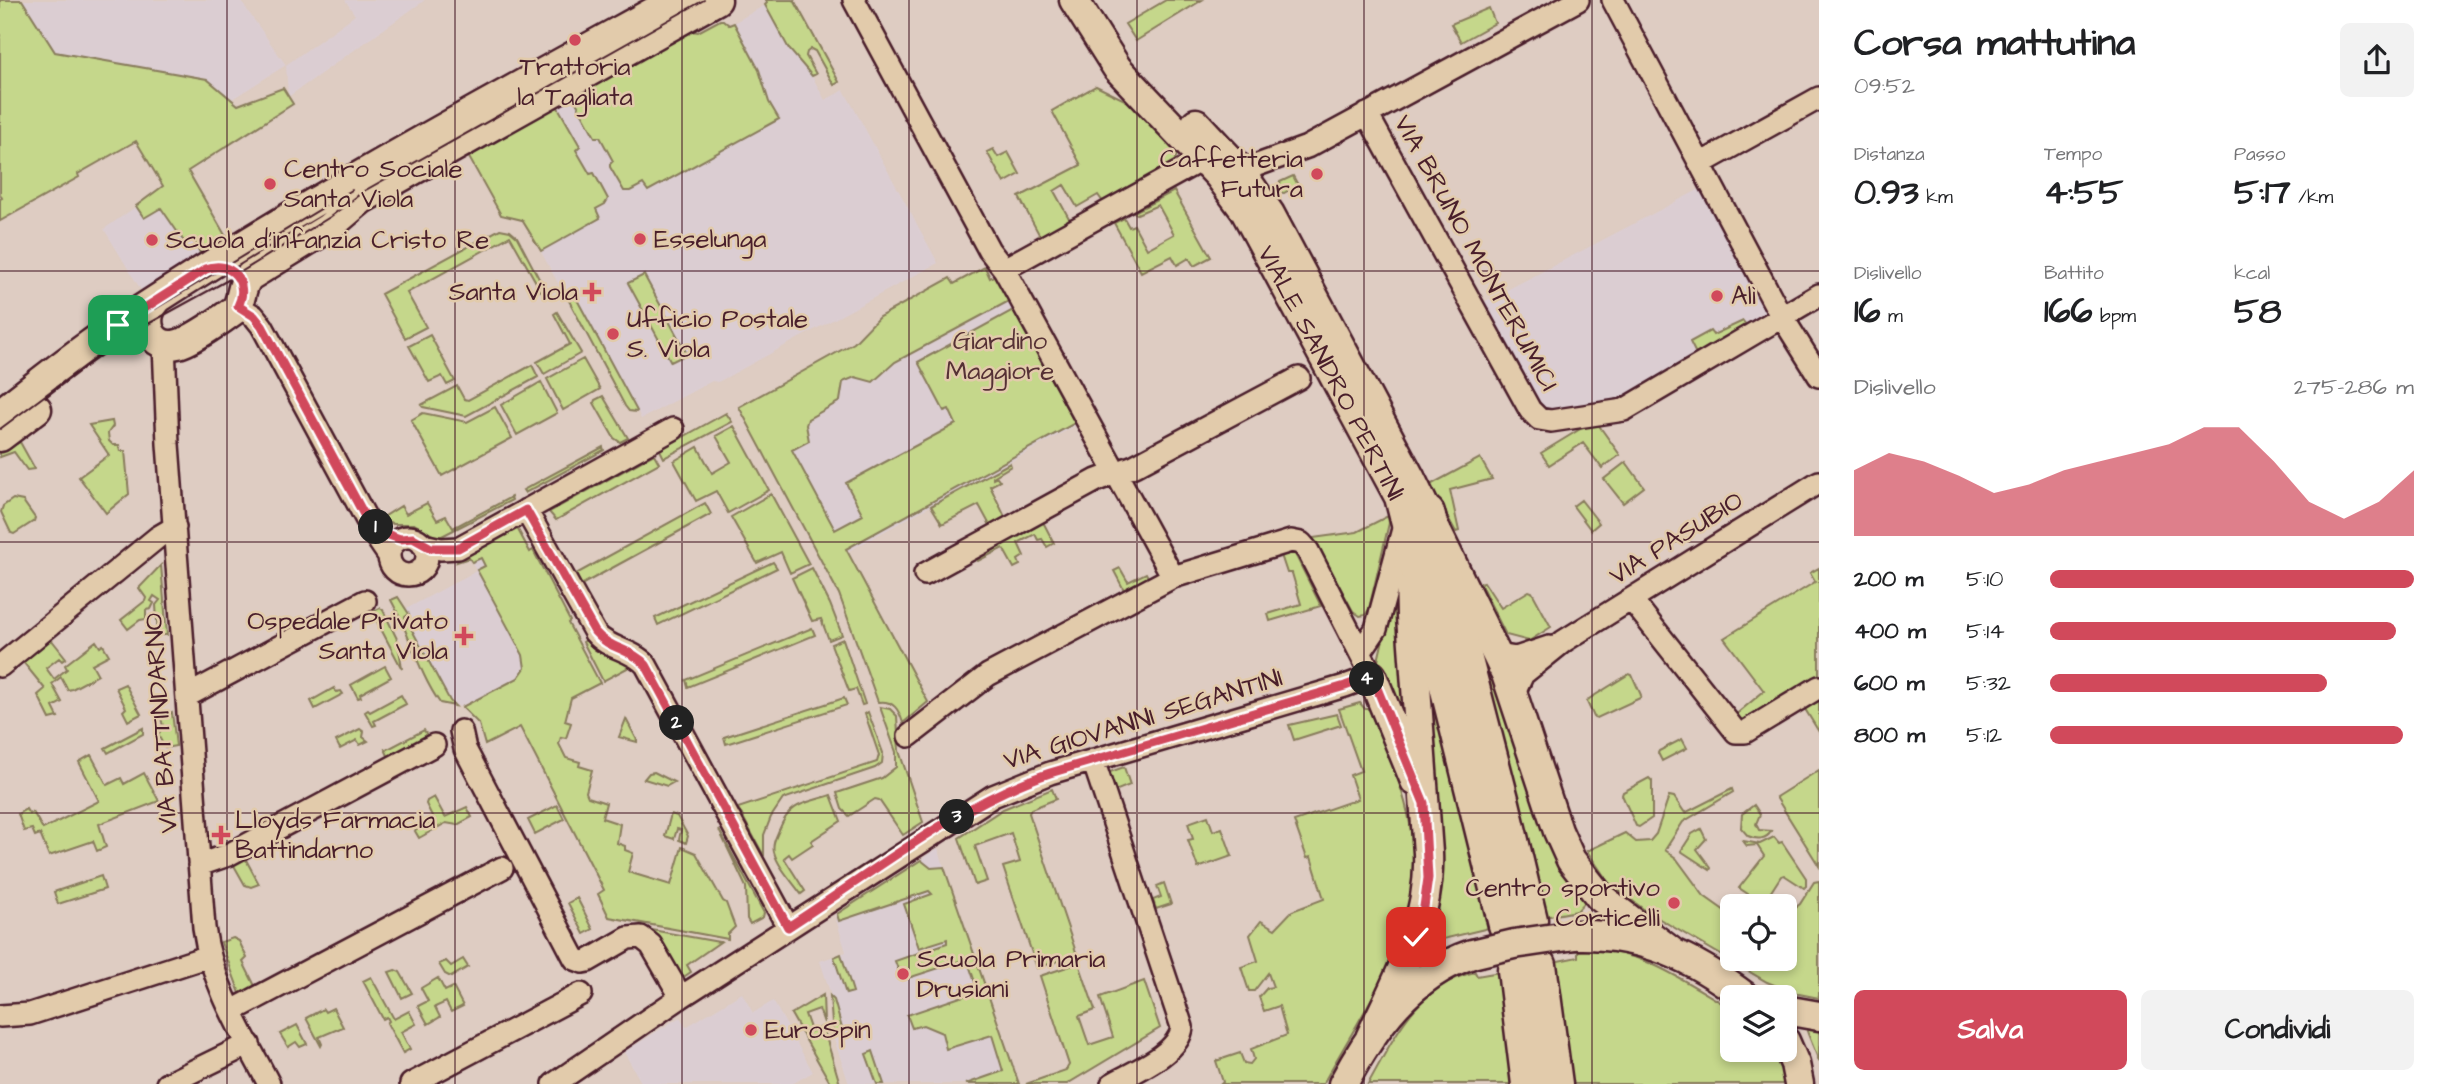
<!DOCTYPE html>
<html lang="it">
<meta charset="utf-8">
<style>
body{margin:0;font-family:"Architects Daughter",sans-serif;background:#f2f2f2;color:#202124;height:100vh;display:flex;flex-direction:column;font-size:26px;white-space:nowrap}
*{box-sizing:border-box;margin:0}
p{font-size:23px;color:#757577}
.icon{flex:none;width:38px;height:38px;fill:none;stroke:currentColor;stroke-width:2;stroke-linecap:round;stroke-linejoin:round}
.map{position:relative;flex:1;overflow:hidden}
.side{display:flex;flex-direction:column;background:#fff;width:630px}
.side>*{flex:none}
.fabs{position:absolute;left:1720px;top:894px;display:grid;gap:14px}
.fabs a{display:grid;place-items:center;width:77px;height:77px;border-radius:10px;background:#fff;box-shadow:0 4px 10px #0003;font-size:35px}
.pin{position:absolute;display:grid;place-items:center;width:60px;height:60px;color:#fff;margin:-30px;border-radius:14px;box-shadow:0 4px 10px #0006}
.km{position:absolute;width:35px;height:35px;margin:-18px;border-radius:50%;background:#222;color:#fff;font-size:19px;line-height:35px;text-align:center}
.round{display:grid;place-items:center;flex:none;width:74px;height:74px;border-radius:10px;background:#f2f2f2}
.head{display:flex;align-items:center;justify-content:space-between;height:119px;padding:0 35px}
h1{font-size:38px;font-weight:700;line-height:52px}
.metrics{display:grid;grid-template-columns:repeat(3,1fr);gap:10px;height:119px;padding:7px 35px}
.metrics div{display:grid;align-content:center}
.metrics b{font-size:35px;font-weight:700}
.metrics small{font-size:19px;font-weight:400}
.metrics p{font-size:19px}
.chart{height:196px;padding:14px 35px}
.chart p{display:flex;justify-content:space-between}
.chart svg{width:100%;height:126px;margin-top:7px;fill:#d1495b;opacity:.7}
.primary-button{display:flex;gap:14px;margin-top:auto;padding:14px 35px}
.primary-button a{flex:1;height:80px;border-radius:10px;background:#d1495b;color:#fff;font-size:28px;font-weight:700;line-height:80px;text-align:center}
.primary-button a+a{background:#f2f2f2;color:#202124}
ul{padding:0 35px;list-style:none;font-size:23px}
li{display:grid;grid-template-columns:112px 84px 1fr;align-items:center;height:52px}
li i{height:18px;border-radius:9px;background:#d1495b}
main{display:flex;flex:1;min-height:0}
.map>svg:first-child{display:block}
.built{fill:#dbcdd2}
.green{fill:#c5d78b;stroke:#887b5b;stroke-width:2}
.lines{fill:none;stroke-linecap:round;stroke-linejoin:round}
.minor-casing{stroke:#4a1f2b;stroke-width:26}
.major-casing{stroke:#4a1f2b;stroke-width:33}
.highway-casing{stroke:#4a1f2b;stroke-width:37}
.minor{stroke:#e2cbab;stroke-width:21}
.major{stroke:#e2cbab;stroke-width:28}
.highway{stroke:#e2cbab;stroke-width:32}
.tram{stroke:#4a1f2b;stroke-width:2}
.major-bridge-casing{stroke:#4a1f2b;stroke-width:33;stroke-linecap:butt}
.major-bridge{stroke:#e2cbab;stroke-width:28}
.route-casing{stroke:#fff;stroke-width:14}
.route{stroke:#d1495b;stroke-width:9}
.grid{fill:none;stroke:#4a1f2b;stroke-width:2;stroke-opacity:0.55}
.poi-dot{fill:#d1495b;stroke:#e2cbab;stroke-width:2.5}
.labels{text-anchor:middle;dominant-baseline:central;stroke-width:5;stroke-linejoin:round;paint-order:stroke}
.poi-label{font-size:26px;fill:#4a1f2b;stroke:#e2cbab;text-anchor:start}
.street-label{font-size:26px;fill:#4a1f2b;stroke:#e2cbab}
.park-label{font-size:26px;fill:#563135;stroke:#e2cbab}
</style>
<main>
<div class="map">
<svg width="1819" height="1084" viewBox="0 0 1819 1084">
<rect width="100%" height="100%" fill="#deccc2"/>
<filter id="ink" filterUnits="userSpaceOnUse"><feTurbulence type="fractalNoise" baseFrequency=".0143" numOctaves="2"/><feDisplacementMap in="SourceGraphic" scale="14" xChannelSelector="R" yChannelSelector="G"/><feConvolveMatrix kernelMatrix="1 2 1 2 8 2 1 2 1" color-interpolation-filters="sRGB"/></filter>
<g filter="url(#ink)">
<path class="built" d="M22,0h218l46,65 69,-50 -10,-15h80l-137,97 -2,-32 -65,41 -15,-28 -151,-26z
M765,5l24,44 23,27 13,24 19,-10 94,173 -220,119 -6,-1 -71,38 -3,-7h-6l-7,-6 -97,-178 -6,-8 -21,-5 -35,-63 219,-122 13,2 25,-12 7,5z
M164,187l39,72 -59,36 -40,-66z
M1700,189l66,124 -1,2 -161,92 -61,5 -61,-109z
M995,275l80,151 -228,126 -83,-154z
M481,557l4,9 -8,5 46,84 2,13 -4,8 -11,7 -51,24 -9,-6 -45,-85 4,-2 -3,-5 70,-38 -4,-9z
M938,848l81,236h-170l-16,-48 -3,-44 -10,-31 26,-9 -11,-36z
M742,993l11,20 20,-12 40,71 -21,12h-150l-18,-32 56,-35 6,10z"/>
<path class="green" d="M0,0h22l33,52 152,27 31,26 45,-17 10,16 -105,67 41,71 -26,17 -10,-20 -8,4 -24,-35 -17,10 -8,-12 27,-20 -27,-45 -58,33 1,3 -79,44v-22l2,-1 -2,-4z
M766,0h28l45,82 -5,3 -19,-34 -4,-2 -4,3 -1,4 10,18 -4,2 -23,-27 -24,-44 2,-2z
M1166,0h36l-66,41 -11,-17z
M1489,8l6,15 -34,19 -10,-18z
M720,20h3l6,5 5,-2 25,47 10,32 10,17 -131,72 -5,-7 -13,7h-6l-14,-24v-3l3,-3 -13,-24h-5l-24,-44 114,-63 13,2z
M1096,86l33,16 49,48 -4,13 -71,39 -5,-7 -21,12 -13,-22 -10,6 16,29 -30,16 -21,-39 62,-32 -29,-54z
M555,102l25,44 -4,4 14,24 4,-1 14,26 -3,5 -9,5 4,9 -59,33 -19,-31 -21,-5 -35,-63z
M993,149l5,8 10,-5 12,22 -16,9 -17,-31z
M1293,176l5,9 -14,8 -6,-1 2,-10z
M1174,191l37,66 -17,9 -5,-8 -12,7 -5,-9 -31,16 -27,-49 10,-5 5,9 5,-2 13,24 27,-15 -16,-29 -21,9 -3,-2z
M500,229l10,2 7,6 28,53 -4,1 -31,-55 -103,57 19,34 -21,11 -24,-44z
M985,267l5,11 5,-3 14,26 -114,61 -22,20 -18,-5 -12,5 -3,19 -32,18 -2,6 3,16 -17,9 43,80 28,-15 -17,-32 110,-59 -7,-15 -5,2 -26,-49 95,-52 62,113 -229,126 82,153 -25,21c-4,-13 -9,-23 -25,-21l-39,-108 -100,-187 115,-64 25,-26 71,-39 4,6z
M644,275l43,79 -16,8 -43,-79z
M574,294l63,117 -1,1 -7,-1 -4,-5 -58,-109z
M557,312l24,41 -37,21 -7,-12 33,-18 -16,-30z
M1743,321l3,4 -50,29 -6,-12 20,-11 3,4z
M430,335l25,46 -8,4 -5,-9 -13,6 -20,-36z
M583,359l17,30 -37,21 -16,-31z
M532,365l6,12 -72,39 -43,-9 -2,-2 36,-19 7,13 4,1z
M541,382l16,31 -40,22 -16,-30z
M603,396l25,42 -8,4 -6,-4 -20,-35 1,-3z
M495,407l17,31 -70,38 -31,-56 12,-7 44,9z
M726,413l6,9 -68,36 -4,-8z
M1595,420l25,35 -18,13 -19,-25 -34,22 -8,-12z
M112,421l1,5 -5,7 1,8 4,4h6l1,6h5l4,43 -23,19 -27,-36 30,-22 -20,-30z
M734,426l35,64 -41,23 -12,-22 -20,10 -22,-40 24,-14 14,26 19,-11 -15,-26z
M13,440l3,4 4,-2 15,27 -8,1 -13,-18 -14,5v-7z
M603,447l1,3 -79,43 -2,-3z
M654,454l5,9 -103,57 -7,-8z
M1480,458l12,21 -42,11 9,41 -3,1 -26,-47z
M1626,462l18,25 -21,16 -19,-24z
M1010,463l1,3 -18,11v2l4,-2 3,4 -10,5 17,35 -15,8 -13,-24 -37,19 -11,-18z
M771,494l38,70 -19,9 -9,-21 -24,11 -26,-46z
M511,497l1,3 -74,38 -24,-14h-21l-11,-6 19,-12 5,8 21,-11 10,17 9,-4 7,12z
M13,499l10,2 12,17 -1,3 -20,13 -3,-1 -10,-21 2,-6z
M1581,500l18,23 -8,7 -18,-24z
M705,503l6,11 -130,71 -5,-11z
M1388,516l1,7 -20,86 -4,6 -5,1 -7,-5 -40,-73 44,-6z
M1041,518l13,25 -7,4 -5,-8 -4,1 -3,-6 -17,9 6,13 -6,4 2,5 -6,3 -11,-20 -25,13 -3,-6z
M516,526l14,26 3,-2 37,71 -2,2 32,60 -29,15 -6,23 6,2 -5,15 -5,-1 -2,7 7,14 14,4 -1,4 13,4 -6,22 2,5 18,6 -4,15 18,6 -3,19 8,3v4l8,3 -5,19 43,13 11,-38 14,6 27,48 3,2 9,24 -7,7v5l-119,-22 -11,-23 6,-4 -84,-163 -35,18 -6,-21 -17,-17 56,-29 7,-10 -2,-13 -46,-85 8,-4 -4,-8 -9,4 -3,-4 -12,4 3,-5z
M1294,552l27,54 -51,15 -2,-7 33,-10 -9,-31h-5l-6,-18z
M773,562l4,6 -119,57 -3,-7z
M161,565l6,70h-9l-2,-30 4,-5 -6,-4 -3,5 3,2 -3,6 -5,1v9l-6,1 -12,9 -7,-9 24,-19 1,-3 -7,-10z
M812,568l18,36 12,31 -13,5 -8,-21 -9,2 -20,-43z
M1120,568l8,14 18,-9 3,6 -24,13 -11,-21z
M1819,568v108l-78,48 -7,-8 30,-25 -40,-53 91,-56 -5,-9z
M1484,582l17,26 28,-17 3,1 19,35 -22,14 -23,-6 -26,-52z
M1396,583l16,152 -34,-74z
M398,597l11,17 -4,3 45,84 5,5 -15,-3c-22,-31 -30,-69 -49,-103z
M380,608l3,2 15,31 4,28 -30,-57z
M812,628l3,7 -127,52 -2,-7z
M1476,633l111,267 -10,11 -33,6z
M51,639l15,19 -4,3 -3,-3 -13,10 8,11 13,-10 -2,-4 31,-24 4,6 3,-2 6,10 -17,9 6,11 -26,14 -4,1 -7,-13 -9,7 10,18 -9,5 5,10 -8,2 -12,-24 7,-6 -22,-27z
M843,639l22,65 -3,1 -6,-16 -7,2 -18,-47z
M586,640l9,10 36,16 -28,15 -20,-39z
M1423,658l70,269 -54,13 -10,-5z
M385,666l6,11 -31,17 1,3 -3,1 -7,-13z
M1629,674l3,1 9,20 -1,3 -43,20 -3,-1 -7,-15 2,-3z
M125,684l16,30 -13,7 -5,-10 3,-3 -10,-20z
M334,688l2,4 5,-1 2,3 -28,15 -4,-8z
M401,695l5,9 -32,17 2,4 -3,1 -8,-14 3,-2 2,2z
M844,698l3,7 -121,39 -2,-7z
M1819,701v31l-14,-23z
M1360,703l5,6h4c15,37 34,75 41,115 19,98 -42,178 -87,260h-102l2,-2 -7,-21 24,-8 4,10 6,1 4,-5 -3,-10 36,-14 -8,-29 -15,5 -5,-14 8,-9 6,-1 -5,-14 -14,18h-5l-8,-24 17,-6 -8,-26 11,-14 14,8 17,-18 32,-12 -13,-42 -4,1 -13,-37 64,-22 -8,-24 11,-4 -22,-62z
M880,707l10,2 7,7 2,35 24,71 -20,13 -24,-35 -4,-1 -26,17 -7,-7 -5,-16 45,-15 14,-11v-15z
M172,712l4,34 -11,2 -7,-13 5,-9 -2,-8z
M868,712l15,41 -1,10 -7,5 -92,31 -12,18 -7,18v21l-26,-48 139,-46 2,-7 -14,-41z
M1337,714l4,11 -47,15 -5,-15z
M626,719l11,21v2l-18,-5z
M143,728v6l-35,19 -3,-5z
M360,729l4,3 -1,5 5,4 -8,4 -3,-5 -17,9 -4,-8z
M424,730l5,9 -39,21 -5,-11 5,-1z
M1682,739l5,9 -25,13 -4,-8 1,-2z
M91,755l16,30 14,-7 3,6 20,-11 15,28 -60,23 7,23 -9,4 -4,-10 -44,15 -9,-22 -5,2 -3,-7 -8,2 -6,-17 8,-5 3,5 4,-2 10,17 56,-28 -20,-39z
M1124,767l6,18 -15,6 -5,-14v-5z
M1819,770v96l-43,-69z
M654,772l20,10 -7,4 -23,-7 5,-6z
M1649,778l3,3v37l-13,9 -3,-1 -14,-31 1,-3z
M1052,789l4,10 -25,10 -2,4 48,142 -40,13 -34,-101 17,-5 -9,-29 -36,13 12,35 -12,4 -16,-47 44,-29z
M1732,789l1,3 -50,30 -18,28 11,8 28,38 28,20v43h53v-44l15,-11 14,-22 5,-1v117l-25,-5 -27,-11 -121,-71 -37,-28 -22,-32 38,-18 11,9 14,-1 6,-7 13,-38 5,1 11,16z
M831,795l10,26 -30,20 2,3 -21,14 -3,-4 -5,4 21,33 -4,3c-9,-13 -23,-27 -27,-42 -2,-8 2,-15 5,-22 11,-28 25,-26 52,-35z
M434,797l11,20 22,-10 5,10 -15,8 -11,-2 -27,15 -4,-7 19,-11 -8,-16 1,-3z
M557,805l7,14 -29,15 -7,-14z
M1754,805l6,9 -4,10 3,6 12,1c-4,9 -15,9 -23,5l-7,-8 1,-14z
M671,814l6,2 11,20 -2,7 -7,-3 2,-10 -4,-1 -3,10 -9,-3z
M1208,816l5,15 9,-3 10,28 -34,12 -10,-28 5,-1 -5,-16z
M1701,829l5,10 -9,10 14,19 -1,2 -29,-19 11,-17z
M719,830l45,83 -1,4 -13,7 -3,-5 -1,-32z
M1774,837l5,6 3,-1 24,36v8l-2,2 -20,-13 -3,1 -18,28 -24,-16 25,-32 -7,-11 -10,1 -4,-5 17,3z
M244,856l15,28 -8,3 -6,-2 -13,-23z
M921,860l10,8 13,-1 75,217h-53l37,-13 -11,-36 -46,14 -4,-16 -19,-8 -11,3 -5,-13 71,-24 -11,-32 -65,21 -7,-19 52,-18v-4l-28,9 -15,-44 28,-10 -3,-3 -90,30 -2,-7z
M101,876l4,13 -47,15 -4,-12z
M1164,883l7,21 -15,5 -3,-9 8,-3 -4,-11z
M577,898l16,31 -9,5 -16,-31z
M652,930l67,12h1l-33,23 4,7 -12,8 -29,-47z
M233,938l6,3 8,17 -4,4 14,28 -16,6 -20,-54z
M1591,950c53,0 97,34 141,59v41h42l7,16 5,18h-217l-16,-122 25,-5v-6z
M841,954l12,38 -7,2 -12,-37z
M463,959l5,8 -17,10 -6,-3 -6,-10 7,-3 5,5z
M1079,963l16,47 -16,6 10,29 24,-8 -13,-40 44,-16 16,47 -93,56h-41l40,-14 3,-5 -29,-89z
M395,970l5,2 12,21 -10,5 -13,-26z
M1475,972l2,4 23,-4 15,112h-147c27,-48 49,-99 107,-112z
M371,977l23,42 15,-8 7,13 -15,8 9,17 -7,4 -16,-30 2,-2 -2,-4 -4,2 -20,-38z
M438,978l7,13 8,-4 10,19 -12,6 -5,-10 -11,5 5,10 -12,7 -10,-18 10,-5 -7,-13z
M823,995l1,28 -5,-14 -14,5 6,17 12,-4 17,57h-9l-40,-70z
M830,996l4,4 9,32 -10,4z
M333,1008l10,19 -24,10 3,7 -1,2 -15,-28 17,-9 2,3z
M297,1025l10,19 -7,3 -4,-5 -8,5 -8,-13z
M1812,1027l7,1v33l-11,-27 -1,-3z
M873,1051l11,33h-7l-11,-30z"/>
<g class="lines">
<g class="minor-casing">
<path id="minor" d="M854,0l135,250 15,19 199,-110
M1613,0l166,312 40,64
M1367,114l163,296 9,9 12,2 73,-11 195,-115
M1700,164l119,-66
M1238,168l14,-1 55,-20 271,-147
M238,306l16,10 8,10 114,211 13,19
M164,344l4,100 36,484c8,57 39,106 65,156
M526,510l69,123c13,16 37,16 51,32l142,262
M389 556a19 19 0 1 1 38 0a19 19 0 1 1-38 0Z
M423,545l18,4 17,-1 215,-119
M925,574l172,-94 37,-14 165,-88
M1631,599l105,133h9l74,-45
M1361,651l15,-22 27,-100
M1498,655l18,3 33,-11
M0,666l158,-129 17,-10
M1514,693l9,-19 41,-33 255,-159
M187,696l178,-95
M461,731l4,18 110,210 8,3 5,-1 40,-23 13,-1 10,8 30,52
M909,736l79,-61 185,-98
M1093,760l89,267c-2,26 -49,45 -70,57
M199,865l29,-10 206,-110
M232,1011l270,-143
M0,1016l30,-2 179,-58
M167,1084l82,-40
M411,1084l170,-90
M554,1084l127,-87 312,-201 57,-23 295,-87 27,-10 -64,-125 -7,-8 -10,-2 -118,36 -169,-308"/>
</g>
<g class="major-casing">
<path id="major" d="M1074,0l43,68 102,108 26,35 154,286 10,39 2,81 17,236c3,68 -30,125 -58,185
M1196,123l42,45 32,46 140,263 96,197 52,157 13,29 29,37 72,55
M157,300c-18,18 -7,51 21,44 13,-3 46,-26 58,-35 7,-11 4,-24 14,-33l78,-48 34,-29 355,-199
M0,413c39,-30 78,-62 119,-89 179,-119 369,-221 556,-324
M0,437l37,-28
M1372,676l43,105
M1575,935c68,-2 118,22 172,63
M1785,1010l34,6
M1785,1041l10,23 4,20
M1343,1084c30,-56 67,-109 129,-130"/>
</g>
<g class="highway-casing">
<path id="highway" d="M1428,513l74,286 29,121
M1409,536l96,389
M1540,965l16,119
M1514,970l14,114"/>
</g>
<use href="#minor" class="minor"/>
<use href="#major" class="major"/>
<use href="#highway" class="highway"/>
<path class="tram" d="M155,309l197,-119
M0,429l119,-89 109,-60 102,-63 34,-26 340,-191"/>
<g class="major-bridge-casing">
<path id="major-bridge" d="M1472,954l42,-10 61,-9"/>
</g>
<use href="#major-bridge" class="major-bridge"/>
</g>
</g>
<g class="lines" filter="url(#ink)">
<g class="route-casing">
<path id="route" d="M118,325l88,-56c25,-10 44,14 32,37l16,10 8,10 106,196 18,12 14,5 13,-1 18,10h27l68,-38 69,122c14,17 37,17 51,33l142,262c83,-53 169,-123 262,-154l295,-87 27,-10 52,127 4,75 -5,36 -7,23"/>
</g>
<use href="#route" class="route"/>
</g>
<path class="grid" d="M227,0v1084M455,0v1084M682,0v1084M909,0v1084M1137,0v1084M1364,0v1084M1592,0v1084M0,271h1819M0,542h1819M0,813h1819"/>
<g class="poi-dot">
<circle cx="575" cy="40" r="7"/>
<circle cx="1317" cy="174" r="7"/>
<circle cx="270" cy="184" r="7"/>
<circle cx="640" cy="239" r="7"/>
<circle cx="152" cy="240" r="7"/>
<path d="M588.5 281.5h7v7h7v7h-7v7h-7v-7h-7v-7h7z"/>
<circle cx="1717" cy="296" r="7"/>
<circle cx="613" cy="334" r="7"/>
<path d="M460.5 625.5h7v7h7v7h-7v7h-7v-7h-7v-7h7z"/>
<path d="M217.5 824.5h7v7h7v7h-7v7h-7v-7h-7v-7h7z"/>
<circle cx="1674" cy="903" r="7"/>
<circle cx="903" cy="974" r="7"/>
<circle cx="751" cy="1030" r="7"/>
</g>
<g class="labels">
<g class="poi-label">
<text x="575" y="67" text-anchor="middle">Trattoria<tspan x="575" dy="30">la Tagliata</tspan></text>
<text x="1303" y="159" text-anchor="end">Caffetteria<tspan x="1303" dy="30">Futura</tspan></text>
<text x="284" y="169">Centro Sociale<tspan x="284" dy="30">Santa Viola</tspan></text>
<text x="654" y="239">Esselunga</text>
<text x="166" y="240">Scuola d'infanzia Cristo Re</text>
<text x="578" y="292" text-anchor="end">Santa Viola</text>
<text x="1731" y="296">Alì</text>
<text x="627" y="319">Ufficio Postale<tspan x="627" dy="30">S. Viola</tspan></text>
<text x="448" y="621" text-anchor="end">Ospedale Privato<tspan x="448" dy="30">Santa Viola</tspan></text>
<text x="235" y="820">Lloyds Farmacia<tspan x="235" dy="30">Battindarno</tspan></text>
<text x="1660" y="888" text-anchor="end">Centro sportivo<tspan x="1660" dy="30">Corticelli</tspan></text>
<text x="917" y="959">Scuola Primaria<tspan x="917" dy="30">Drusiani</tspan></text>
<text x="765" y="1030">EuroSpin</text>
</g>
<g class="street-label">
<text transform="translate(1476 253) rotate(61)">VIA BRUNO MONTERUMICI</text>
<text transform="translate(1331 373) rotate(62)">VIALE SANDRO PERTINI</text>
<text transform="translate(1676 538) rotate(-32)">VIA PASUBIO</text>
<text transform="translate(1143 719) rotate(-17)">VIA GIOVANNI SEGANTINI</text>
<text transform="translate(161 723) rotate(-94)">VIA BATTINDARNO</text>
</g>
<g class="park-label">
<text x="1000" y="341">Giardino<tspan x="1000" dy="30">Maggiore</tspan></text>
</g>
</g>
</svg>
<div class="fabs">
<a><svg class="icon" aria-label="locate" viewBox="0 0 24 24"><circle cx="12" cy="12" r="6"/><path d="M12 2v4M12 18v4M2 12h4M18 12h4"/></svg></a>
<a><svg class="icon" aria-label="layers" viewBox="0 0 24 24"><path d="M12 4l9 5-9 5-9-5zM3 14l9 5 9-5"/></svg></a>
</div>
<div class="pin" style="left:118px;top:325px;background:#1e9e55"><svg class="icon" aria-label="arrive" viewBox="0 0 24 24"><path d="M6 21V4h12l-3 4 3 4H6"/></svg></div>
<div class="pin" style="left:1416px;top:937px;background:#d93025"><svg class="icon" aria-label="check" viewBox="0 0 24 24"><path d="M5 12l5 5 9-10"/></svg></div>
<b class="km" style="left:376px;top:527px">1</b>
<b class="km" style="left:677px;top:723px">2</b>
<b class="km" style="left:957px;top:817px">3</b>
<b class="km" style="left:1367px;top:679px">4</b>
</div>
<section class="side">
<div class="head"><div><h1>Corsa mattutina</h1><p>09:52</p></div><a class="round"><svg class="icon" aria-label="share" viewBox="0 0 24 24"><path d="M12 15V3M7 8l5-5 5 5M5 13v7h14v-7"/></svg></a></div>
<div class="metrics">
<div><p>Distanza</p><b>0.93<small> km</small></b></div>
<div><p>Tempo</p><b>4:55</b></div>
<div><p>Passo</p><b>5:17<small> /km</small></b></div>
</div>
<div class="metrics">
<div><p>Dislivello</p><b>16<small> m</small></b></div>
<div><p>Battito</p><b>166<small> bpm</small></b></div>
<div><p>kcal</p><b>58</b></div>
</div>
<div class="chart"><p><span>Dislivello</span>275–286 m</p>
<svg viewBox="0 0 160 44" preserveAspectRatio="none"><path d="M0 44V21L10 15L20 18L30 23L40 29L50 26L60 21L70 18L80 15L90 12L100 6L110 6L120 18L130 32L140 38L150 32L160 21V44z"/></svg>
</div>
<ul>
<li><b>200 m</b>5:10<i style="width:100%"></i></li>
<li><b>400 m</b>5:14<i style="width:95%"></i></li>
<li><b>600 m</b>5:32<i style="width:76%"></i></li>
<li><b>800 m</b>5:12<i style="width:97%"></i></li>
</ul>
<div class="primary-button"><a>Salva</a><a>Condividi</a></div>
</section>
</main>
